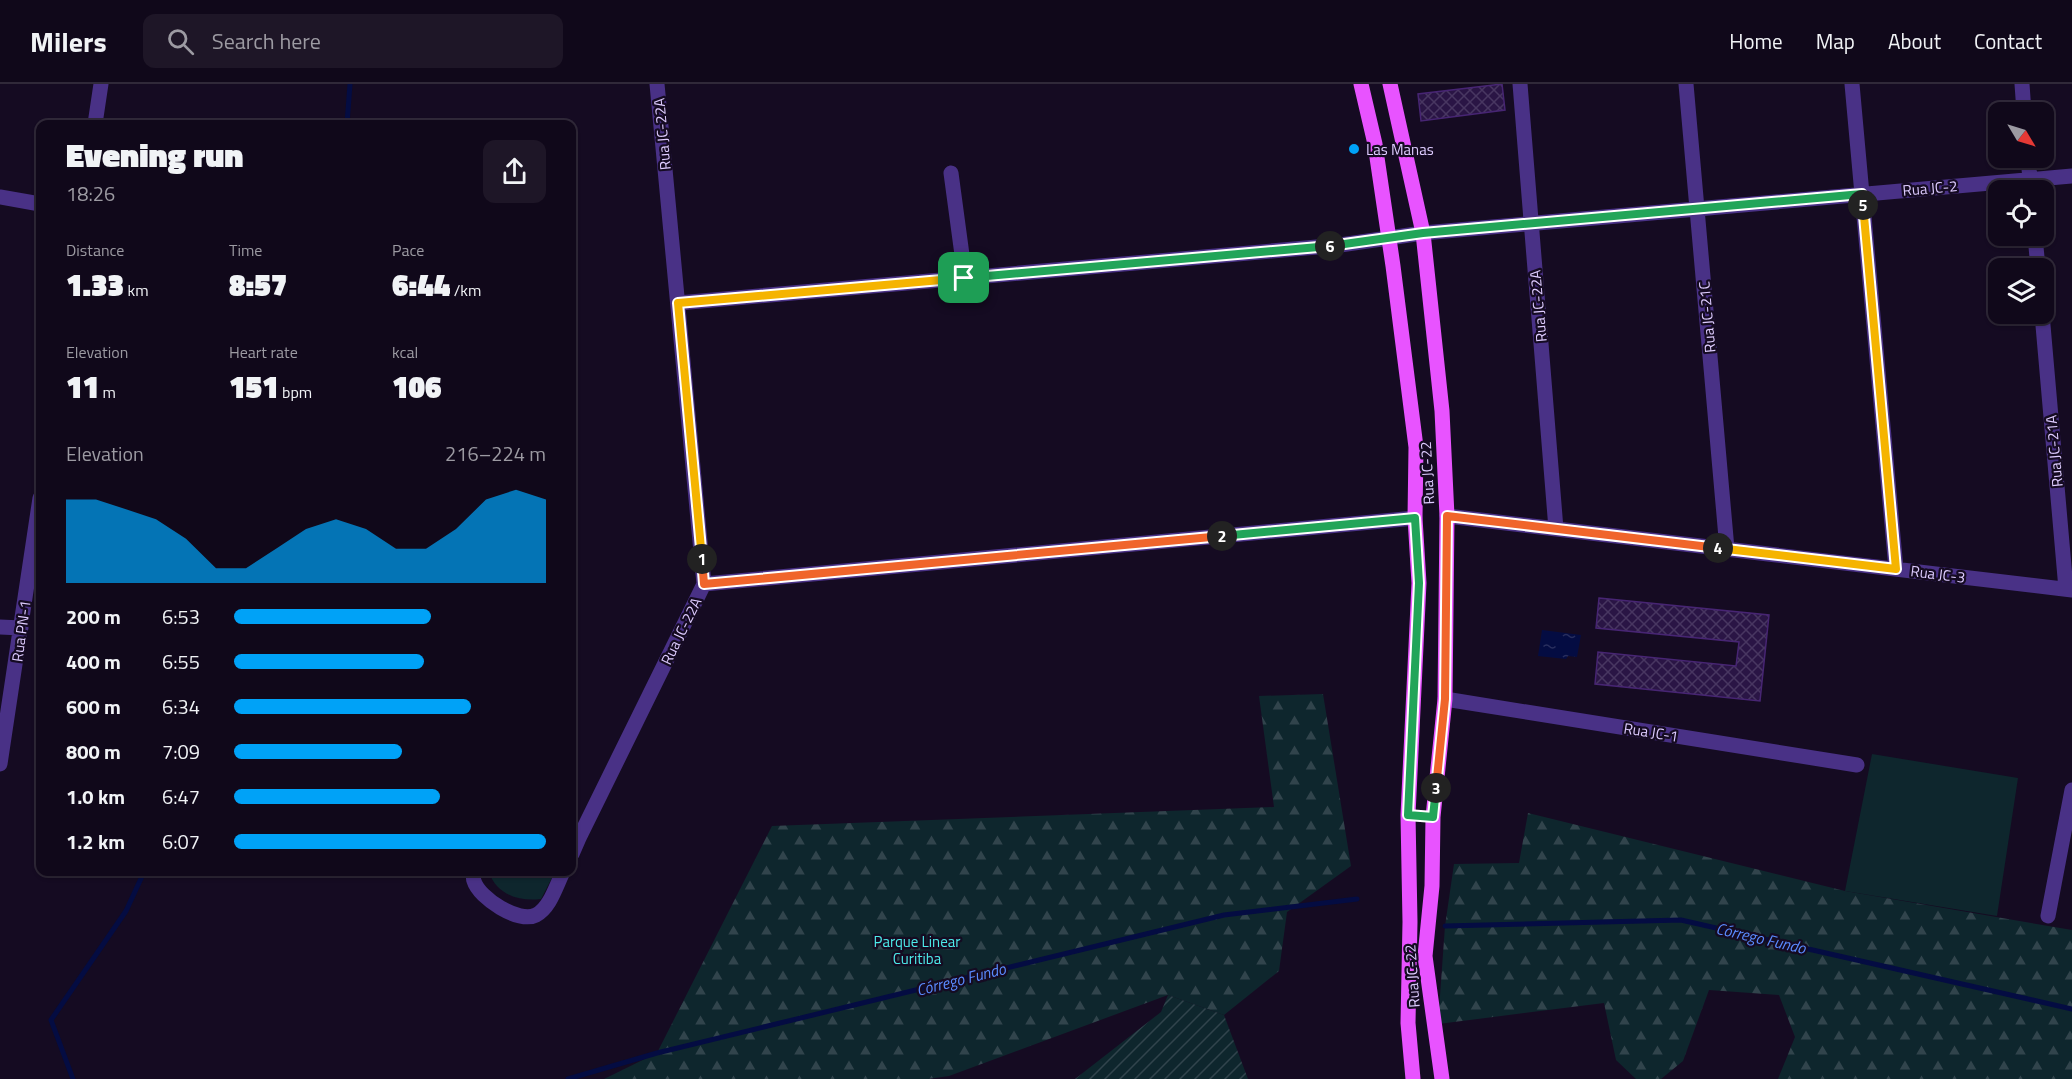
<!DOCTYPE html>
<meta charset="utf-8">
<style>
body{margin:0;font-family:"Titillium Web",sans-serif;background:#1e1627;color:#f1f3f6;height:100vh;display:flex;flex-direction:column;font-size:22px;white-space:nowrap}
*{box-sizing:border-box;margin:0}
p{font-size:20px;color:#9c9aa2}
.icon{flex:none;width:33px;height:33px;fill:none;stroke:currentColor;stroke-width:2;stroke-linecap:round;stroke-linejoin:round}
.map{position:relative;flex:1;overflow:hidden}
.panel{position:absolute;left:36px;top:36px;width:540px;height:756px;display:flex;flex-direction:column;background:#10081a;border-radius:12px;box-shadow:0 2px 4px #0004,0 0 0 2px #302939}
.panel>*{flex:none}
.needle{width:39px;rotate:128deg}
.tools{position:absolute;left:1988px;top:18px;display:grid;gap:12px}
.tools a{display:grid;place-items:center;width:66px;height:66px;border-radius:12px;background:#10081a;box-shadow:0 2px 4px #0004,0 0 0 2px #302939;font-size:30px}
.pin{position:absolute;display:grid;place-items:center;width:51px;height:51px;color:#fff;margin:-26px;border-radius:12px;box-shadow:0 3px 9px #0006}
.km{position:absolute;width:30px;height:30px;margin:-15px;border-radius:50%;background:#222;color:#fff;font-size:16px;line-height:30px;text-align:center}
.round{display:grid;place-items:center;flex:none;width:63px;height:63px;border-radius:12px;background:#1e1627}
.headline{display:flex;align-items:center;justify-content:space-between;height:102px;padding:0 30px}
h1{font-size:33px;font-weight:800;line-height:45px}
.figures{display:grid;grid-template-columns:repeat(3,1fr);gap:9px;height:102px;padding:6px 30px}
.figures div{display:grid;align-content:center}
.figures b{font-size:30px;font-weight:800}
.figures small{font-size:16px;font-weight:400}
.figures p{font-size:16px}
.chart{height:168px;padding:12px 30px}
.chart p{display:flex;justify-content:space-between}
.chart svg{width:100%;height:108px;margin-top:6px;fill:#00a2f7;opacity:.7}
ul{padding:0 30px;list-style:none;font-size:20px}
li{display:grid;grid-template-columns:96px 72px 1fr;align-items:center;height:45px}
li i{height:15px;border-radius:8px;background:#00a2f7}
header{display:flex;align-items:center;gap:36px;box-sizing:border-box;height:84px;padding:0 30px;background:#10081a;border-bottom:2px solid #302939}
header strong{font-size:28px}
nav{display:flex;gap:33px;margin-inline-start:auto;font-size:21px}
.search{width:420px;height:54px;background:#1e1627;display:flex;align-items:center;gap:15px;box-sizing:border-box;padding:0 21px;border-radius:12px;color:#9c9aa2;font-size:22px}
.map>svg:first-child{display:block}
.green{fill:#0e262d}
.forest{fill:url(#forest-firs)}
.garden{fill:url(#garden-furrows)}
.water{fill:url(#water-ripples)}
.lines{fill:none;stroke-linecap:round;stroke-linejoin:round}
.stream{stroke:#040c42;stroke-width:5}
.building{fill:url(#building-cross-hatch);stroke:#472573;stroke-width:1.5}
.minor{stroke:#493186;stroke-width:15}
.major{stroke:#e853ff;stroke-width:15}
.split-1-casing{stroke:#fff;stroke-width:12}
.split-2-casing{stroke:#fff;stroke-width:12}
.split-3-casing{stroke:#fff;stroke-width:12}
.split-4-casing{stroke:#fff;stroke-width:12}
.split-5-casing{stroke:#fff;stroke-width:12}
.split-6-casing{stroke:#fff;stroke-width:12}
.split-7-casing{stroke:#fff;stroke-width:12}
.split-1{stroke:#f5b400;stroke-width:8}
.split-2{stroke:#f0652b;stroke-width:8}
.split-3{stroke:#22a559;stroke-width:8}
.split-4{stroke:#f0652b;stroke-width:8}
.split-5{stroke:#f5b400;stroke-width:8}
.split-6{stroke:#22a559;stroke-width:8}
.split-7{stroke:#22a559;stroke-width:8}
.poi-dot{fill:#00a2f7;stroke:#150b22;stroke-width:2}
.labels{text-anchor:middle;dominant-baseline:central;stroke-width:4.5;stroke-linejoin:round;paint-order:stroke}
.street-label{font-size:15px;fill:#deccff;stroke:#150b22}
.poi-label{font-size:15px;fill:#deccff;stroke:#150b22;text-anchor:start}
.park-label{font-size:15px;fill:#4debea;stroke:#150b22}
.water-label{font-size:16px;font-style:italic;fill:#5a8bff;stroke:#150b22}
</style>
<header>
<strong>Milers</strong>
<div class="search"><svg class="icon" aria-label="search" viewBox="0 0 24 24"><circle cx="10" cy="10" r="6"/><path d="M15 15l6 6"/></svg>Search here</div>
<nav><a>Home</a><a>Map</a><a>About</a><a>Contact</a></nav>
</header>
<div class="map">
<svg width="2072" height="995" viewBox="0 0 2072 995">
<defs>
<pattern id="forest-firs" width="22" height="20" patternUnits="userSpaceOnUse" patternTransform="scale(1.5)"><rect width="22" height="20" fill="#0e262d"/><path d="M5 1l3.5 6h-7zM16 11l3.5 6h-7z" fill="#31444c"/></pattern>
<pattern id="garden-furrows" width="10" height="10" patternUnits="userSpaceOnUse" patternTransform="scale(1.5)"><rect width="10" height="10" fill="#0e262d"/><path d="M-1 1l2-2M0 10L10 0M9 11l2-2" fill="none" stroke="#31444c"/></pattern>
<pattern id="water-ripples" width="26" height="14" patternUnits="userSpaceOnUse" patternTransform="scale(1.5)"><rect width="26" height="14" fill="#040c42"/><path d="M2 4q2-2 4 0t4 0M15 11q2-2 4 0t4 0" fill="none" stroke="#282e5e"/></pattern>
<pattern id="building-cross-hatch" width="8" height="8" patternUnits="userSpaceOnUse" patternTransform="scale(1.5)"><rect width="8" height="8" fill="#2a1545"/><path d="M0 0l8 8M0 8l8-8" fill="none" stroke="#483661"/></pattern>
</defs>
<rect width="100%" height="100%" fill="#150b22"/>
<path class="green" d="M1872,670l146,24 -21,138 -152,-25z
M489,788h66l-14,27c-22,3 -45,-5 -52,-27z"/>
<path class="forest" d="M1323,610l28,172 -64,46 -8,59 -55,44 -56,-20 -219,81 -21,3h-324l53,-26 115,-227 502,-19 -15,-111z
M1528,729l317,78 227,39v149h-294l17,-42 -16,-42 -70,-5 -26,71 -22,18h-25l-20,-19 -12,-57 -166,21 7,-98 9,-62 65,-1z"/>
<path class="garden" d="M1168,911l56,20 24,64h-173l86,-67z"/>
<path class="water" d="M1542,546l39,5 -4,22 -9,-1 -2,3 -28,-3z"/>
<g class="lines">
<path class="stream" d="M347,40l3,-40
M1445,842l236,-6 391,89
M73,995l-22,-59 75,-109 18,-39
M568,995l89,-26 567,-138 133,-16"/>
</g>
<path class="building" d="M1502,0l3,26 -84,11 -3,-27z
M1599,514l170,17 -9,86 -165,-17 3,-32 138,14 3,-24 -143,-14z"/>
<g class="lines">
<path class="minor" d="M1520,0l36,445
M1686,0l41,465
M1852,0l44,485
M2022,0l2,28
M95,40l6,-40
M2028,74l3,32
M951,89l14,104
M0,113l40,7
M2035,152l3,32
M678,219l662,-58 83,-12 649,-57
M2042,230l24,275
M1447,432l625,74
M704,500l711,-66
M0,543l21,1
M1445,615l412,66
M0,680l40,-266
M572,750l7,4 -7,16
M579,754l125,-254 -47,-500
M475,788c-1,2 -2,6 -1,9 5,17 45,43 62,34 14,-7 20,-29 27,-43
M2048,832l24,-126"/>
<path class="major" d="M1361,0l14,60 18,122 23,181 -1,71 4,65 -11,232 2,107 -2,101 5,56
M1390,0l33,149 19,178 5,105 -2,183 -12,118 -1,69 -7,70 17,123"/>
</g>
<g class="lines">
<g class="split-1-casing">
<path id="split-1" d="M702,475l-24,-256 286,-25"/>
</g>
<g class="split-2-casing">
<path id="split-2" d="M702,475l2,25 518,-48"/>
</g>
<g class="split-3-casing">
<path id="split-3" d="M1222,452l193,-18 4,65 -11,232 25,2 3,-29"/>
</g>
<g class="split-4-casing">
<path id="split-4" d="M1436,704l9,-89 2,-183 271,32"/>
</g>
<g class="split-5-casing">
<path id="split-5" d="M1718,464l178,21 -33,-364"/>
</g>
<g class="split-6-casing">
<path id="split-6" d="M1330,162l93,-13 439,-39 1,11"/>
</g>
<g class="split-7-casing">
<path id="split-7" d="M964,194l366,-32"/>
</g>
<use href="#split-1" class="split-1"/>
<use href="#split-2" class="split-2"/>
<use href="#split-3" class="split-3"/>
<use href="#split-4" class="split-4"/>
<use href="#split-5" class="split-5"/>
<use href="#split-6" class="split-6"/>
<use href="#split-7" class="split-7"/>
</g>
<circle class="poi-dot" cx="1354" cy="65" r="6"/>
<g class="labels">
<g class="street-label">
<text transform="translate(662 50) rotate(-95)">Rua JC-22A</text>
<text transform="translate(1930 104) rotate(-5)">Rua JC-2</text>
<text transform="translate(1538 222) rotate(-95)">Rua JC-22A</text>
<text transform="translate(1707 233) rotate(-95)">Rua JC-21C</text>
<text transform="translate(2054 367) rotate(-95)">Rua JC-21A</text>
<text transform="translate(1427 389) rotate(-93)">Rua JC-22</text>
<text transform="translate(1938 490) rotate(7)">Rua JC-3</text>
<text transform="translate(21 547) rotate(-82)">Rua PN-1</text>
<text transform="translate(681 547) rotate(-64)">Rua JC-22A</text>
<text transform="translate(1651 648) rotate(9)">Rua JC-1</text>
<text transform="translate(1412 892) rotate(-94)">Rua JC-22</text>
</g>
<g class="poi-label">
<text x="1366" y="65">Las Manas</text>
</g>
<g class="park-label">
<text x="917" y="857">Parque Linear<tspan x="917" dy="17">Curitiba</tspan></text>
</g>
<g class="water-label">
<text transform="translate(1761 854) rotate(13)">Córrego Fundo</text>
<text transform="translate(961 895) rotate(-14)">Córrego Fundo</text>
</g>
</g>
</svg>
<div class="tools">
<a><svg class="needle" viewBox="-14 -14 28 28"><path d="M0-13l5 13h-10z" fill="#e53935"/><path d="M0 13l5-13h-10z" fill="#9c9aa2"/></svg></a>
<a><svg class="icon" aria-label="locate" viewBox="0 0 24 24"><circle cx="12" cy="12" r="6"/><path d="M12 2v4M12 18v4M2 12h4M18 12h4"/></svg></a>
<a><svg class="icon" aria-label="layers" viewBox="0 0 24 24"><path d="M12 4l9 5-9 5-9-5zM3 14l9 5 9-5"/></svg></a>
</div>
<div class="pin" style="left:964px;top:194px;background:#1e9e55"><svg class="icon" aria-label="arrive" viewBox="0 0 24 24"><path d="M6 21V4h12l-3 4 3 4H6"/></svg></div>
<b class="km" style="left:702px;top:475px">1</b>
<b class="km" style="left:1222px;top:452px">2</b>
<b class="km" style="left:1436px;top:704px">3</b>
<b class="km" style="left:1718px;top:464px">4</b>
<b class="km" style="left:1863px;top:121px">5</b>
<b class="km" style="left:1330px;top:162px">6</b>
<section class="panel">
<div class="headline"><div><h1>Evening run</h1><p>18:26</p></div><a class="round"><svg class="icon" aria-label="share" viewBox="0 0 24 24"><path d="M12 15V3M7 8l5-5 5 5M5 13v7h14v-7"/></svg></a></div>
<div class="figures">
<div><p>Distance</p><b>1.33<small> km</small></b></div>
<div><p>Time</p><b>8:57</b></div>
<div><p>Pace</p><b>6:44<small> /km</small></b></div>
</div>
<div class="figures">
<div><p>Elevation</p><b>11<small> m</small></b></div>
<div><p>Heart rate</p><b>151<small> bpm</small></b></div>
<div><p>kcal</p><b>106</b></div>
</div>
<div class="chart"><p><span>Elevation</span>216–224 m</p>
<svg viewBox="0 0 160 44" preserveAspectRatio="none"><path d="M0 44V10L10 10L20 14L30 18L40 26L50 38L60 38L70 30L80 22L90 18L100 22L110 30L120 30L130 22L140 10L150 6L160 10V44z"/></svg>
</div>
<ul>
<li><b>200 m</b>6:53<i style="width:63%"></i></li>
<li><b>400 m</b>6:55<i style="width:61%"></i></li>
<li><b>600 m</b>6:34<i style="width:76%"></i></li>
<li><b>800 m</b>7:09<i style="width:54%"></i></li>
<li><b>1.0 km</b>6:47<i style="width:66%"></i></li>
<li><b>1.2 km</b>6:07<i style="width:100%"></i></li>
</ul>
</section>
</div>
